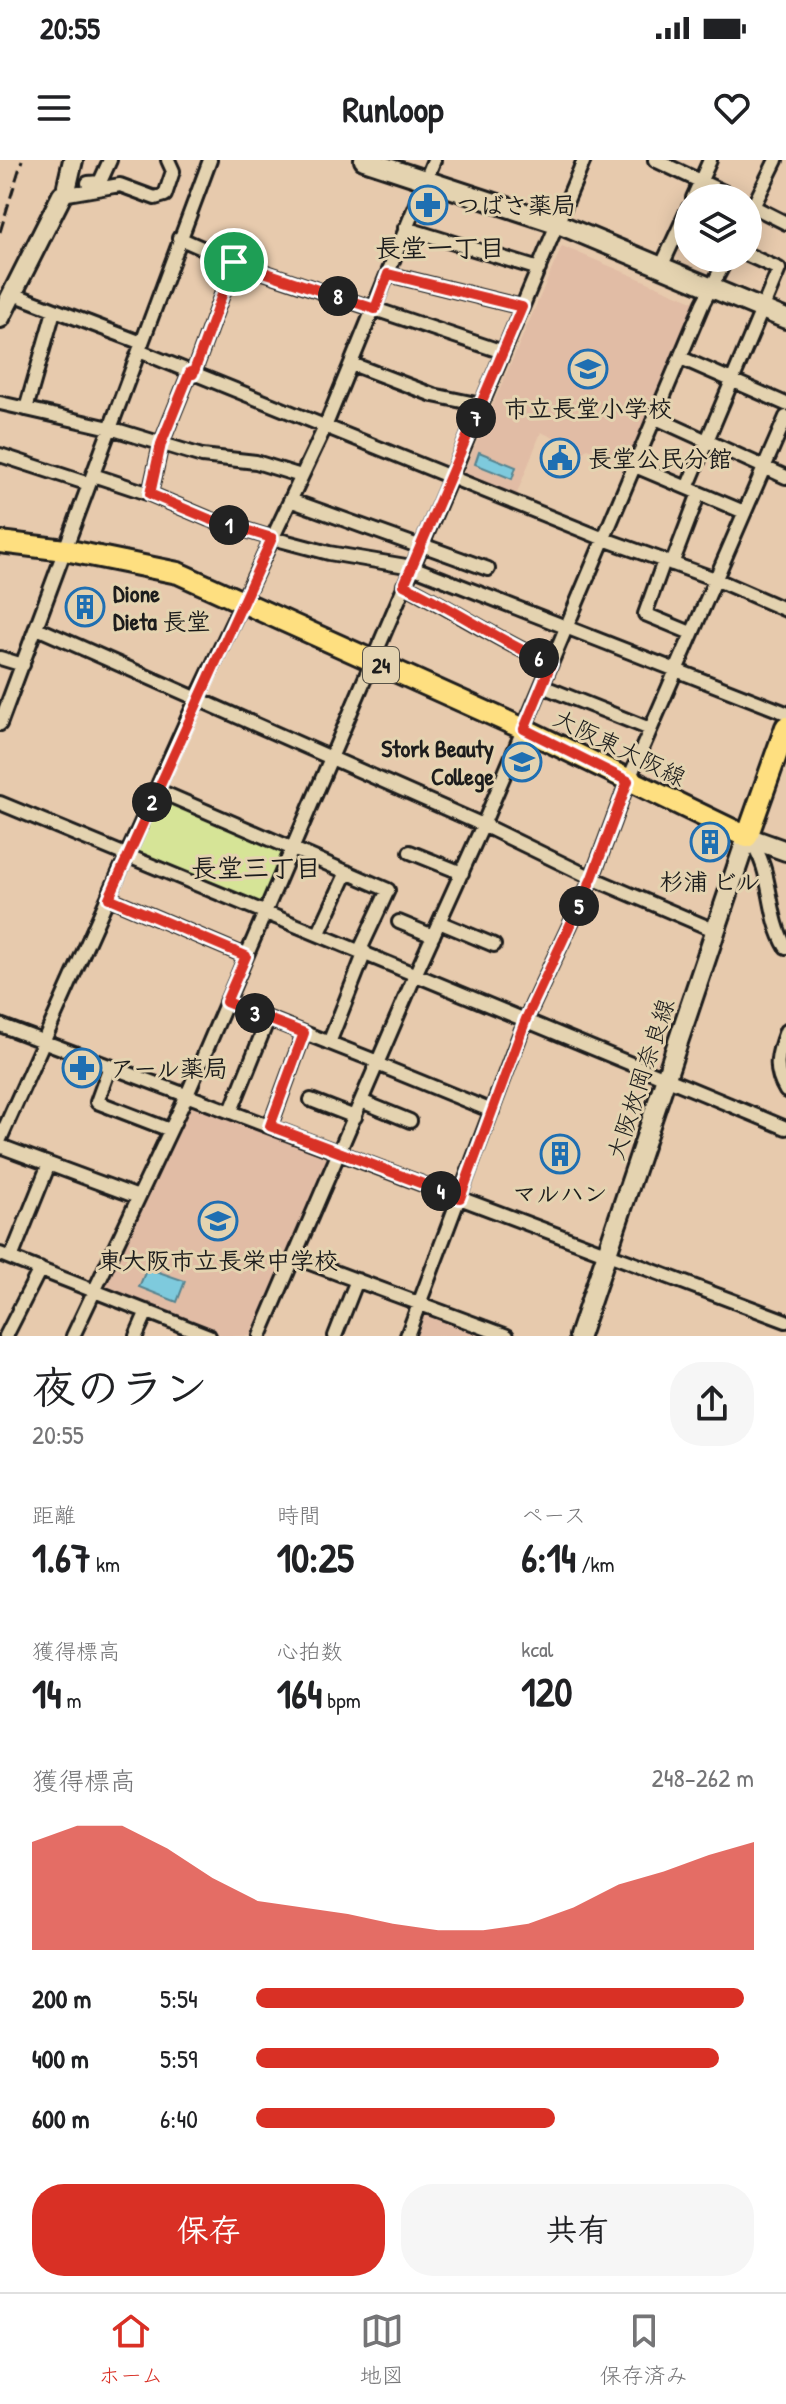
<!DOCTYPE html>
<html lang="ja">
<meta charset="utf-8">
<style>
body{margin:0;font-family:"Patrick Hand","Klee One",sans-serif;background:#f6f6f6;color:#202124;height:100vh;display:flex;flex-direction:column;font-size:30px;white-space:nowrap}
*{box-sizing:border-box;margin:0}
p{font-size:26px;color:#757577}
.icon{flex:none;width:44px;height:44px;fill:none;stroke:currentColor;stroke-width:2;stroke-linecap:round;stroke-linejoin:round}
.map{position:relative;height:1176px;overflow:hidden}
.panel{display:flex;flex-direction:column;background:#fff;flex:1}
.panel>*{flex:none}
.buttons{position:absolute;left:674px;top:24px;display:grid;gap:16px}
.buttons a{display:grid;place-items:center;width:88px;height:88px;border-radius:50%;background:#fff;box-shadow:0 4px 20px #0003;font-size:40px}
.pin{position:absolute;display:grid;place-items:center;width:68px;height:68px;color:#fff;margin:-34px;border:4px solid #fff;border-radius:50%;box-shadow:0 2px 8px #0007}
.km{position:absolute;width:40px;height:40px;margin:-20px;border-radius:50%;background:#222;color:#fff;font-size:22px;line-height:40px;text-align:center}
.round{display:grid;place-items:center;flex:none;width:84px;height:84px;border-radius:32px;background:#f6f6f6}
.overview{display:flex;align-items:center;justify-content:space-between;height:136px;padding:0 32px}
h1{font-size:44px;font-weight:700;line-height:60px}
.figures{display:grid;grid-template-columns:repeat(3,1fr);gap:12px;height:136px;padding:8px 32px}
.figures div{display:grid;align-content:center}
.figures b{font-size:40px;font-weight:700}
.figures small{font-size:22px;font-weight:400}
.figures p{font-size:22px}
.chart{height:224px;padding:16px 32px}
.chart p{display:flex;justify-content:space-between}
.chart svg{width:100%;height:144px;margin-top:8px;fill:#d93025;opacity:.7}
.primary-button{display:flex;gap:16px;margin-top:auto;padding:16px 32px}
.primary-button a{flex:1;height:92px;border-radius:32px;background:#d93025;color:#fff;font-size:32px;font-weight:700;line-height:92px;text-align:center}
.primary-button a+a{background:#f6f6f6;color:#202124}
ul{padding:0 32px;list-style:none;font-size:26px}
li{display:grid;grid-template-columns:128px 96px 1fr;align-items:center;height:60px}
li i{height:20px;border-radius:10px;background:#d93025}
.status{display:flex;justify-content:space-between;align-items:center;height:56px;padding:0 40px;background:#fff;direction:ltr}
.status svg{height:22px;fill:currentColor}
header{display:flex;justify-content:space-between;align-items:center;height:104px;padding:0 32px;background:#fff;font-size:36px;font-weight:700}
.dock{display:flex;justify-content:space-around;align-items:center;height:112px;border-top:2px solid #e0e0e0;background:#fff;font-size:22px;color:#757577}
.dock a{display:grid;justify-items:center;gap:4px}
.dock .current{color:#d93025}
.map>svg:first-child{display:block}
.built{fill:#e1bca5}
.green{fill:#d6e497;stroke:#79805a;stroke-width:2}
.water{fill:#7ecadd;stroke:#578490;stroke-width:2}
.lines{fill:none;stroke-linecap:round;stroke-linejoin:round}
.street-casing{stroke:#1c1c1c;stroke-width:18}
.secondary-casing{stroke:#1c1c1c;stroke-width:24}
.primary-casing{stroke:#1c1c1c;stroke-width:26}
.street{stroke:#e4d3b0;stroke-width:12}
.secondary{stroke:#e4d3b0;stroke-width:18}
.primary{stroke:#fedf80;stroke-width:20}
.rail{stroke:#1c1c1c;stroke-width:3;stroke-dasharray:12 6;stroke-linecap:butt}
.route-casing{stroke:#fff;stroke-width:16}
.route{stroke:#d93025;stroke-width:10}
.labels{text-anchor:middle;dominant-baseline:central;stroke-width:6;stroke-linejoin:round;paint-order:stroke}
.shield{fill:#e4d3b0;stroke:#585348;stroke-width:2}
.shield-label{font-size:22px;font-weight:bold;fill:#1c1c1c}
.poi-label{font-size:24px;font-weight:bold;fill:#1c1c1c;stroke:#e4d3b0;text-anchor:start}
.street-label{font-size:24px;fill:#1c1c1c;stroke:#e4d3b0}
.neighbourhood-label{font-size:26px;font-weight:bold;fill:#1c1c1c;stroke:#e4d3b0}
</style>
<div class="status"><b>20:55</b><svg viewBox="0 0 49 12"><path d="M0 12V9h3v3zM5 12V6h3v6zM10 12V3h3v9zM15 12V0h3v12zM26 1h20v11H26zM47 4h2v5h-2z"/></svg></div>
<header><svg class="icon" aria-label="menu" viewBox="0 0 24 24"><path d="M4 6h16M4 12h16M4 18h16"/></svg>Runloop<svg class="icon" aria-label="heart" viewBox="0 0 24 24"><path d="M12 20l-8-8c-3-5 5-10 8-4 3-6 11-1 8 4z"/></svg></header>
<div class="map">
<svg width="786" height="1176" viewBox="0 0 786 1176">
<rect width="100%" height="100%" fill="#e7caad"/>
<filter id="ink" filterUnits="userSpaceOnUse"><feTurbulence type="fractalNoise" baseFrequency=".0125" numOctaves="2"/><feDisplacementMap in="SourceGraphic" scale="16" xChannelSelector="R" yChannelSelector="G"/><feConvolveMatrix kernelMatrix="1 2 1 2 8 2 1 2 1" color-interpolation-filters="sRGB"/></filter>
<g filter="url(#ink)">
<path class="built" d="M562,86l133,56v3l-68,160 -40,-17 -3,4 -43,-20 -25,64 -53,-23z
M190,941l140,55 -77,180h-29l-121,-49z
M423,1149l71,27h-81z"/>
<path class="green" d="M160,635l126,56 -23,55 -129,-53z"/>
<path class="water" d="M479,292l37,15 -4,12 -37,-15z
M147,1108l38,13 -8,21 -38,-15z"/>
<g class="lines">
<g class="street-casing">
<path id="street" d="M655,0l81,38
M88,23l12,-1 10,-22
M62,35l58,-10 35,13 10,-3 8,-24 -5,-11
M693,38l17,-38
M748,44l38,19
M748,57l28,-57
M405,68l134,41
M179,78l55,24 269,90
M661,107l27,-58
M388,114l134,33
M13,134l129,49
M139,191l465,188 111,40 71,31
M681,198l105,46
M352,204l81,31 48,10
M193,214l41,-112
M0,243l110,25 92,28 54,6 45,14
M26,249l28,-98
M656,258l130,59
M0,295l89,29
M635,306l109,46
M93,315l57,19 59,25 63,19 57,15 83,14 374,146
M687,328l92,-219 -31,-14
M150,334l11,-50 29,-72
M290,340l131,47
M422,385l66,24
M664,401l-19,53 46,19
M672,404l27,-71
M404,425c50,25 97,57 147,79
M37,468l446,197 109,53 122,52
M0,498l23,7
M542,526l108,43
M0,564l210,-564
M157,630l231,100 -28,60
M0,643l786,325
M749,679c25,31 17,75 37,108
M410,692l52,21
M109,738l137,58
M399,762l34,14
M439,762l55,23
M319,773l28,-61
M226,842l152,60
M0,865l786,296
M786,871c-9,24 -13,38 0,60
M329,883l36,-91
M377,904l115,47
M110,906l-13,36 73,28
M311,940l44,17
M361,941l49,20
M231,951l37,-92
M270,966l34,-93
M0,979l197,-441 128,-271 109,-267
M0,986l138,51
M0,1094l209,82
M294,1097l213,79
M11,1098l38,-94
M6,1176l34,-67
M73,1176l114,-241 264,-618 133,-317
M136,1176l11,-25
M260,1176l156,-363 67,-148 220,-522 24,-45
M335,1176l22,-56
M407,1176l119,-317 66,-141 36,-97 158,-364"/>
</g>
<g class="secondary-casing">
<path id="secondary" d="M364,0l192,63 230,96
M67,26l6,-26
M0,158l62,-123
M579,1176l168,-499 39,14"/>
</g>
<g class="primary-casing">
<path id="primary" d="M0,382l65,8 113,23 346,156 223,108 39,-110"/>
</g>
<use href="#street" class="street"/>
<use href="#secondary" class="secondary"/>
<use href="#primary" class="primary"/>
<path class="rail" d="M0,72l22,-72"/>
</g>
</g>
<g class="lines" filter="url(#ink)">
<g class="route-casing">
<path id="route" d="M234,102l141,47 13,-35 134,33 -118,278c50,24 97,57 147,79l-27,65 104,52 -36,97 -66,141 -66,179 -190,-72 34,-93 -78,-31 20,-46 -137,-58 163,-360 -63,-19 -59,-25 11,-50 29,-72 3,2z"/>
</g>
<use href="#route" class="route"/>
</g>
<defs>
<g id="pharmacy-ring" transform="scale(2)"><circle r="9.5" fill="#e4d3b0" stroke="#1f6fb2" stroke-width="1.5"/><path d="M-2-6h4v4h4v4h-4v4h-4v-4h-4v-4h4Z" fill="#1f6fb2"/></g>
<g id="school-ring" transform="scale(2)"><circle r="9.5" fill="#e4d3b0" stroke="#1f6fb2" stroke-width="1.5"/><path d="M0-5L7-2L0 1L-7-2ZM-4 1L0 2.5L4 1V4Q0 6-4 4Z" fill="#1f6fb2"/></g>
<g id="civic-ring" transform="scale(2)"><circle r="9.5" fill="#e4d3b0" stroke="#1f6fb2" stroke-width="1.5"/><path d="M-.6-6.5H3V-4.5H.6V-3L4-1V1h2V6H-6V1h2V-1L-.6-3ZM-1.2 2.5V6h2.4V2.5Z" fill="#1f6fb2"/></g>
<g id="building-ring" transform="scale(2)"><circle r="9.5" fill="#e4d3b0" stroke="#1f6fb2" stroke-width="1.5"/><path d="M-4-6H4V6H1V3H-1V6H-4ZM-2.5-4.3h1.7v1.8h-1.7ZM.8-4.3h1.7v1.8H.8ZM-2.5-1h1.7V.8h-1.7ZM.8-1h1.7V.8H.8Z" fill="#1f6fb2"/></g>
<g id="university-ring" transform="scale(2)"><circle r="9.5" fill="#e4d3b0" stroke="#1f6fb2" stroke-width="1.5"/><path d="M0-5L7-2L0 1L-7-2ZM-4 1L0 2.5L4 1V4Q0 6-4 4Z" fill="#1f6fb2"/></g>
</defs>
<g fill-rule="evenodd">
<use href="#pharmacy-ring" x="428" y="45"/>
<use href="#school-ring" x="588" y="209"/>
<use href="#civic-ring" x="560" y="298"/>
<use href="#building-ring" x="85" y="447"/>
<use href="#university-ring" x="522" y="602"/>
<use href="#building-ring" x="710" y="682"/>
<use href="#pharmacy-ring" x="82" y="908"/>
<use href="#building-ring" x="560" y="994"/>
<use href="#school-ring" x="218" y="1061"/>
</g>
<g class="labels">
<rect class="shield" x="363" y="487" width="36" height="36" rx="6"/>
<g class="shield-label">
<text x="381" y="505">24</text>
</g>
<g class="poi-label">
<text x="456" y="45">つばさ薬局</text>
<text x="588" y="248" text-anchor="middle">市立長堂小学校</text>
<text x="588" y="298">長堂公民分館</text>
<text x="113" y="433">Dione<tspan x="113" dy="28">Dieta 長堂</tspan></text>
<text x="494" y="588" text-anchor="end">Stork Beauty<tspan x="494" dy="28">College</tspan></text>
<text x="710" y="721" text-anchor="middle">杉浦 ビル</text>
<text x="110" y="908">アール薬局</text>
<text x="560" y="1033" text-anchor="middle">マルハン</text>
<text x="218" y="1100" text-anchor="middle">東大阪市立長栄中学校</text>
</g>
<g class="street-label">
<text transform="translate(620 587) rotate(26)">大阪東大阪線</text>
<text transform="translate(640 919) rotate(-72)">大阪枚岡奈良線</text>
</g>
<g class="neighbourhood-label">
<text x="440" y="87">長堂一丁目</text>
<text x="256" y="707">長堂三丁目</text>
</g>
</g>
</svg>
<div class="buttons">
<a><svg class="icon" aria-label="layers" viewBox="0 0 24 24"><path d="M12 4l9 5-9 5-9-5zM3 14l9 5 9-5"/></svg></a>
</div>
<div class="pin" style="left:234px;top:102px;background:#1e9e55"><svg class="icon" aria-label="arrive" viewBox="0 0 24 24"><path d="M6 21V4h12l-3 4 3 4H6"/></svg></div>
<b class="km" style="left:229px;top:365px">1</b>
<b class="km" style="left:152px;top:642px">2</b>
<b class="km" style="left:255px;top:853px">3</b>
<b class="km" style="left:441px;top:1031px">4</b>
<b class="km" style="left:579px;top:746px">5</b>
<b class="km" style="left:539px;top:498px">6</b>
<b class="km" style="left:476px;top:258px">7</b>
<b class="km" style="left:338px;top:136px">8</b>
</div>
<section class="panel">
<div class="overview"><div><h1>夜のラン</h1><p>20:55</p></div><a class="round"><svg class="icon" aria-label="share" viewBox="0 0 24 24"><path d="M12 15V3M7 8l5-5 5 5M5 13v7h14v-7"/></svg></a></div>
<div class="figures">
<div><p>距離</p><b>1.67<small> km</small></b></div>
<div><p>時間</p><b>10:25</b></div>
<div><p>ペース</p><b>6:14<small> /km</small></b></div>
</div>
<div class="figures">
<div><p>獲得標高</p><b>14<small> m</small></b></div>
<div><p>心拍数</p><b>164<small> bpm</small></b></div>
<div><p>kcal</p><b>120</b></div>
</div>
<div class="chart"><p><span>獲得標高</span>248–262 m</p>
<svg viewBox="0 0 160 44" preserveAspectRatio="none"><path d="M0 44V11L10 6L20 6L30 13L40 22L50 29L60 31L70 33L80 36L90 38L100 38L110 36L120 31L130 24L140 20L150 15L160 11V44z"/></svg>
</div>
<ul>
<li><b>200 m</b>5:54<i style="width:98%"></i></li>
<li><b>400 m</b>5:59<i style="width:93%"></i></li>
<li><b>600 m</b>6:40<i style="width:60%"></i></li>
</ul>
<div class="primary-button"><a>保存</a><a>共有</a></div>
</section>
<nav class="dock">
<a class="current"><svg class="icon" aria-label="home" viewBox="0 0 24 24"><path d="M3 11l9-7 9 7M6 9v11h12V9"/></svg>ホーム</a>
<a><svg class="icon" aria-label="map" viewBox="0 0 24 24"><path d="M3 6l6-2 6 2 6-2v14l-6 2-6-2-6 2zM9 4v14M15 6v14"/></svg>地図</a>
<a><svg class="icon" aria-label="saved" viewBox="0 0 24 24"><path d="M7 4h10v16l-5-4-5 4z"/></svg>保存済み</a>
</nav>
